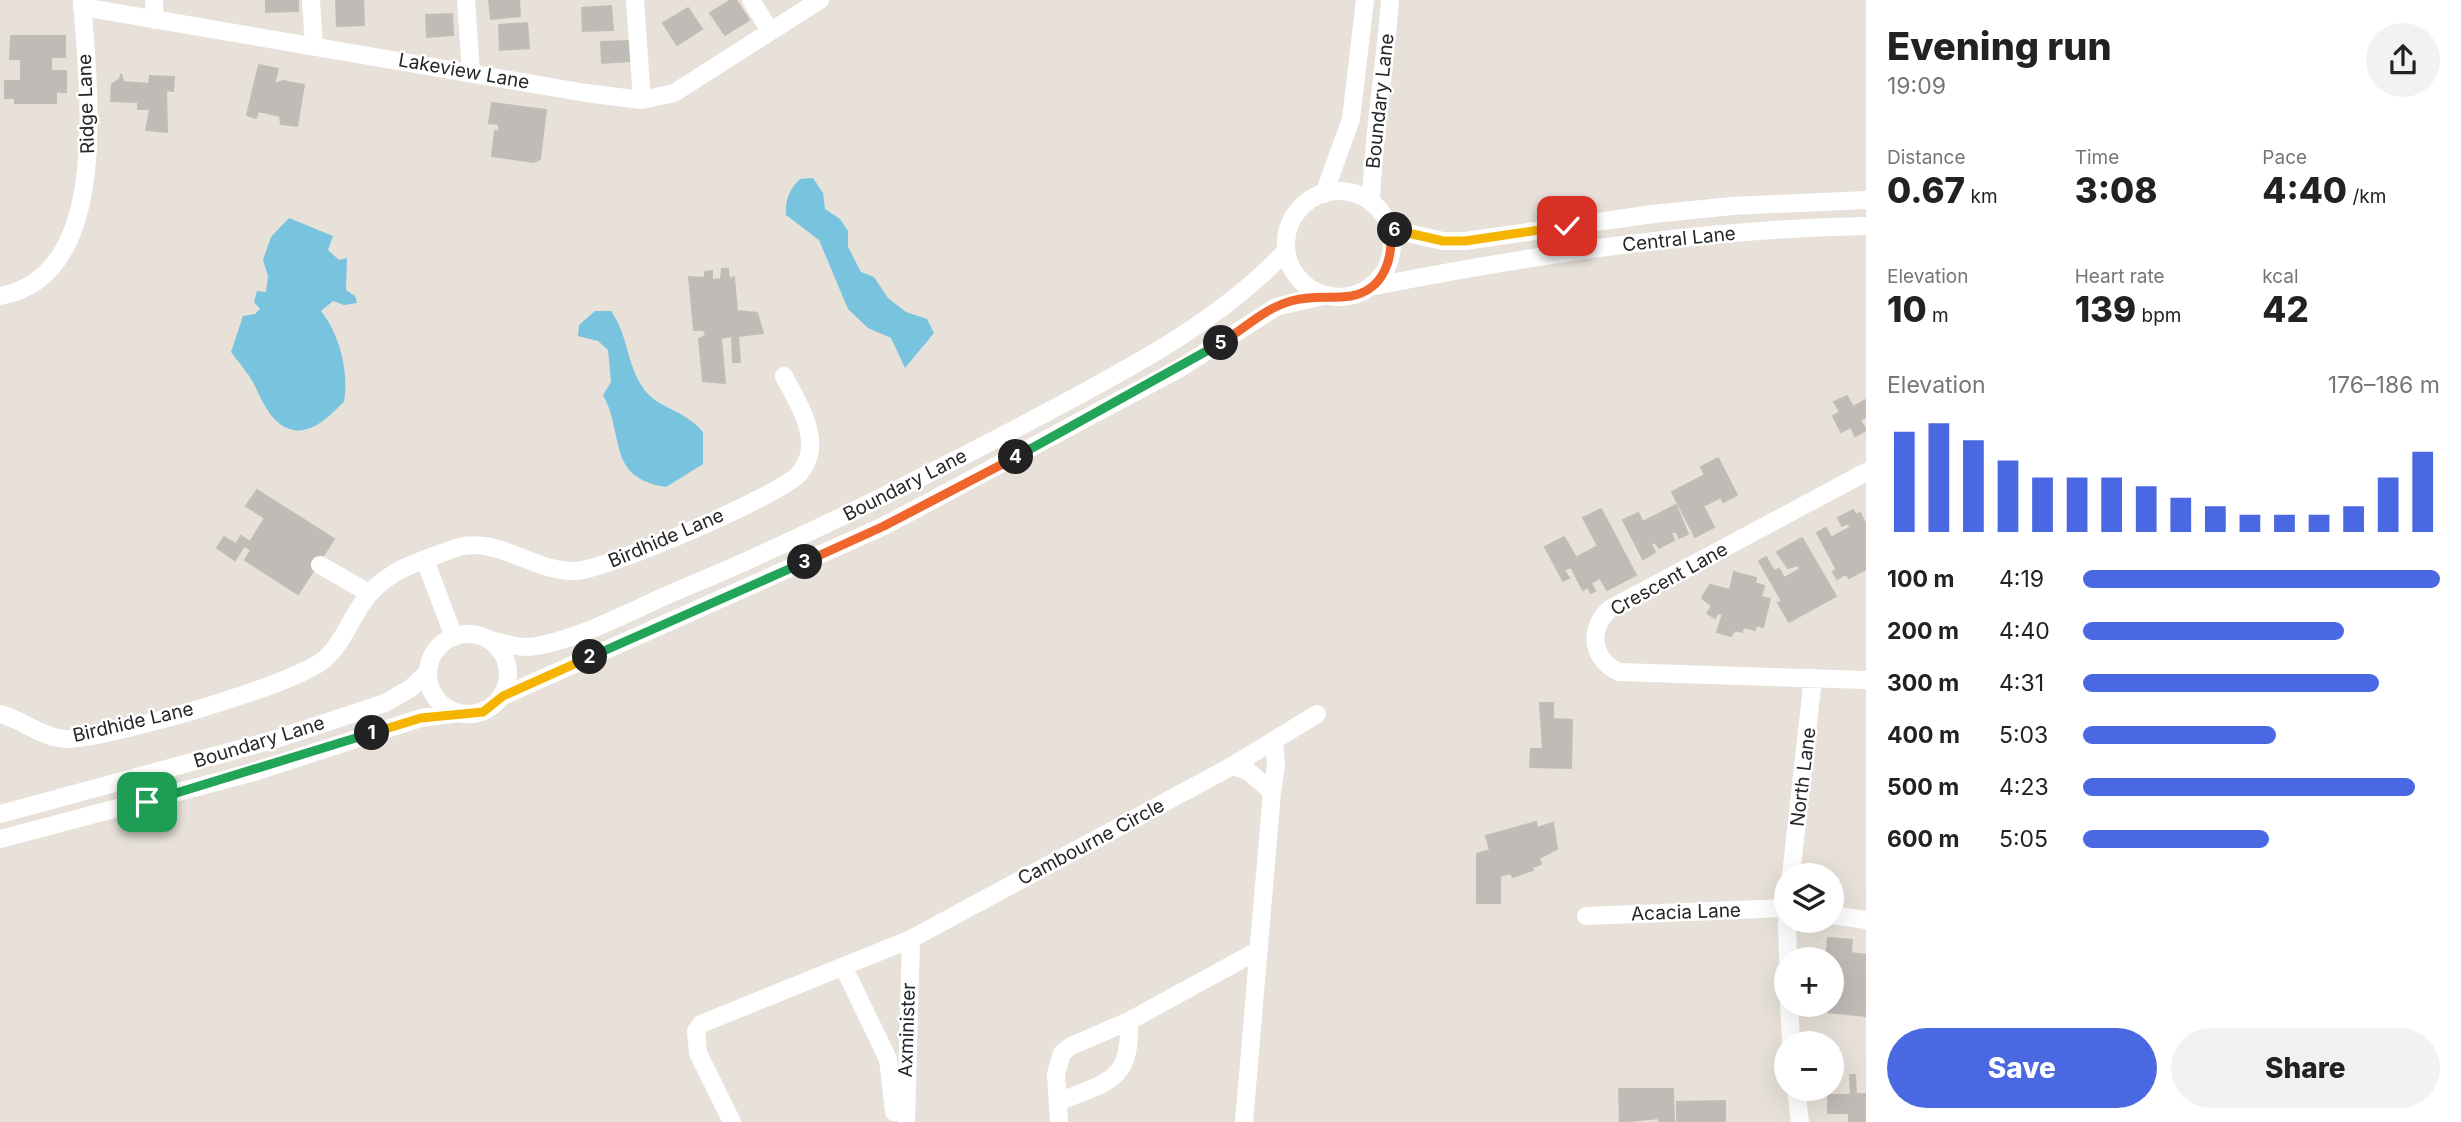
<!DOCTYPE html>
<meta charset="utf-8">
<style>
body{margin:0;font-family:Inter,sans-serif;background:#f2f2f2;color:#222;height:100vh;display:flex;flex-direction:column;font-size:26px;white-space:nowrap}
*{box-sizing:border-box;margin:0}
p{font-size:23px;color:#767676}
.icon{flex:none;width:38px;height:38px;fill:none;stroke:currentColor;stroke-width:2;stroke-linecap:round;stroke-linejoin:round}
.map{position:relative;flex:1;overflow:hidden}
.sheet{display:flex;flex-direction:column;background:#fff;width:595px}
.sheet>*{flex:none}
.tools{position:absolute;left:1774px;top:863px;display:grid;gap:14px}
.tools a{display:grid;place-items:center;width:70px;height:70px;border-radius:50%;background:#fff;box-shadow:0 7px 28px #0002;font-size:35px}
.pin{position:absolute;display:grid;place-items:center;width:60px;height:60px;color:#fff;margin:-30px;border-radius:14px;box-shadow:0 4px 10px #0006}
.km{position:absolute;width:35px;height:35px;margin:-18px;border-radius:50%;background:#222;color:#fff;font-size:19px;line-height:35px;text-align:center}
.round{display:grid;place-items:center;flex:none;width:74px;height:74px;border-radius:37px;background:#f2f2f2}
.head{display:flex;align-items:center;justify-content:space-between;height:119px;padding:0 21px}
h1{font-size:38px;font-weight:800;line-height:52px}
.stats{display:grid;grid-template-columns:repeat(3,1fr);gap:10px;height:119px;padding:7px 21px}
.stats div{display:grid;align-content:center}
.stats b{font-size:35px;font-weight:800}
.stats small{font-size:19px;font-weight:400}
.stats p{font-size:19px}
.chart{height:196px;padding:14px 21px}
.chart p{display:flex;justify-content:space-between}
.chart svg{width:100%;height:126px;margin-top:7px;stroke:#4b68e3;stroke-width:6}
.button{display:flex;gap:14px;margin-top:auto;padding:14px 21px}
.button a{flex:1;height:80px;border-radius:42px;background:#4b68e3;color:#fff;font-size:28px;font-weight:800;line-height:80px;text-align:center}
.button a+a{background:#f2f2f2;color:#222}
ul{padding:0 21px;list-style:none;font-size:23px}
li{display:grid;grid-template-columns:112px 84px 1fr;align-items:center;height:52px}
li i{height:18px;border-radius:9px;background:#4b68e3}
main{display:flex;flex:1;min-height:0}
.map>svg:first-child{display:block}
.water{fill:#78c3de}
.building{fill:#c0bbb6;stroke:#c2bdb4;stroke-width:2}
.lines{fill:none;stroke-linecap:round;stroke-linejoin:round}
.minor{stroke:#fff;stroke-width:18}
.split-1-casing{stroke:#fff;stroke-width:14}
.split-2-casing{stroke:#fff;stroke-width:14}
.split-3-casing{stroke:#fff;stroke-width:14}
.split-4-casing{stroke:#fff;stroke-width:14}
.split-5-casing{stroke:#fff;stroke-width:14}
.split-6-casing{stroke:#fff;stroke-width:14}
.split-7-casing{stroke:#fff;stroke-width:14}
.split-1{stroke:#22a559;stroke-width:9}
.split-2{stroke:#f5b400;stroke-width:9}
.split-3{stroke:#22a559;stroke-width:9}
.split-4{stroke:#f0652b;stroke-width:9}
.split-5{stroke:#22a559;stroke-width:9}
.split-6{stroke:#f0652b;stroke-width:9}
.split-7{stroke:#f5b400;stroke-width:9}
.labels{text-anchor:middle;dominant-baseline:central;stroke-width:5;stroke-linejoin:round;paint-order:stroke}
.street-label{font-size:19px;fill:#262626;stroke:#fff}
</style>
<main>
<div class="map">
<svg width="1866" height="1122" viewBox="0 0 1866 1122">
<rect width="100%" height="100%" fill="#e7e1d9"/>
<path class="water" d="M813,178l10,15 2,16 15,10 8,12v16l13,25 13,5 14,21 18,14 21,7 7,14 -29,35 -14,-30 -23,-10 -20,-19 -29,-69 -33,-25c-1,-15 3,-25 14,-36z
M289,218l44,18 -5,14 11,10 8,-2 -1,32 9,6 2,7 -13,2 -11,-4 -12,10c19,24 28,61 23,91 -9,8 -19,19 -29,24 -32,16 -49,-15 -59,-38 -6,-13 -17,-25 -25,-36l12,-36 12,-2 5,-5 -6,-7 3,-11 9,1 2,-16 -5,-16 8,-23z
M595,311h16c19,26 15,60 38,84 16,15 36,16 54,37v32l-37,23c-60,-9 -41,-52 -63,-92l8,-13 -3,-32 -10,-9 -20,-5 1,-11z"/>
<path class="building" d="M266,0h32v11l-32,1z
M336,0h27l1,25 -27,1z
M489,0h30l1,16 -29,3z
M731,0h5l13,20 -24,15 -15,-22z
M611,6l2,24 -30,1 -1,-23z
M688,8l14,21 -25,16 -14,-22z
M452,14l1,21 -26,2 -1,-22z
M527,23l2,25 -29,2 -1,-25z
M11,36h54v21h-14v14h15v21h-10v11h-41v-5h-10v-17h16v-22h-11z
M629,41l1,20 -28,2 -1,-21z
M259,65l19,4 -4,15 9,-3 21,4 -7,41 -16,-2 -1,-8 -22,-5 -2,7 -9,-3z
M121,74l2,8 26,2 1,-8 24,1 -1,14 -7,-1 1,42 -21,-2 4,-21h-12v-7l-27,-1 1,-17 8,-5z
M492,103l54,7 -6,49 -7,3 -41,-6 3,-25 4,1v-8l-10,-1z
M722,269h6l1,10 5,-2 3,34 20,2 6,20 -25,3 2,26h-7l-1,-26 -11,2 4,45 -22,-2 -4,-42 7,-4 -2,-5h-10l-5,-53 16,1v-6l7,-1v9l9,-1z
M1847,396l6,11 13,-7v17l-6,3 6,10 -11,6 -4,-9 -10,5 -8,-16 7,-4 -6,-10z
M1718,458l19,37 -14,7 -2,-5 -18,9 11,21 -19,10 -23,-45 33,-17 -4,-8z
M257,490l77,49 -36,55 -53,-34 6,-10 -7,-4 -9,14 -18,-12 7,-11 12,7 5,-8 9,6 15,-24 -19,-12z
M1676,505l12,29 -9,4 -3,-7 -5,2 3,7 -15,8 -4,-6 -4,2 4,8 -12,7 -20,-39 15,-7 5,9z
M1601,509l35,66 -29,15 -7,-12 -9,5 4,8 -4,2 -3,-6 -5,3 -12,-23 -7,3 5,8 -6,3 -18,-34 19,-10 14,24 -1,-4 21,-11 -15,-28z
M1853,510l3,5 4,-2 6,12v44l-17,9 -3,-4 -9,5 -4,-7 4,-2 -20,-37 9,-5 5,10 20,-11 -3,-4 -6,3 -4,-8z
M1802,538l34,58 -47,26 -11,-19 4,-2 -23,-40 7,-4 8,14 5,-2 5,9 16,-9 -2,-4 -10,3 -11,-16z
M1734,572l22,6 -1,5 9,3 -3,11 9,2 -7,28 -7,-2 -1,5 -12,-3 -1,5 -7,-2 -4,6 -14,-4 6,-18 -5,-1 -3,5 -8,-5 5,-7 -10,-8 8,-13 20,5z
M1540,703h13v16l19,1 -1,48 -41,-1 1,-18h12z
M1536,822l1,6 16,-5 4,26 -18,9 2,6 -9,3 1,3 -20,7 -3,-4 -10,3v27h-23v-49l13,-4 -4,-14z
M1828,938l24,2 -1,13 15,2v61l-38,-4 1,-8h3v-45h-6z
M1850,1075h5l1,19h10v28h-17v-9h-21v-18h23z
M1619,1089h54l1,33h-15v-4l-39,4z
M1725,1101v21h-48v-20z"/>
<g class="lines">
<path class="minor" d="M154,0l1,20
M311,0l3,46
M466,0l5,72
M635,0l7,100
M751,0l19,31
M82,7l504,86 56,7 32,-7 146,-93
M1286 244a53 53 0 1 1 106 0a53 53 0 1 1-106 0Z
M1324,194l27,-75 14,-119
M1371,202c2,-68 14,-134 19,-202
M1390,229l53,12h22l188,-27 79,-8 134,-6
M1370,287c164,-32 329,-58 496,-61
M0,296c115,-20 87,-215 82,-296
M1866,472l-256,137c-23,20 -18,51 9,63l247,8
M425,560l29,77
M320,565l49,28
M428 674a40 40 0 1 1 80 0a40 40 0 1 1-80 0Z
M490,640c15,4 31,9 47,6 48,-9 97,-37 142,-56 118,-49 231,-106 344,-165 93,-50 190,-97 263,-174
M503,696l381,-170 298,-159 94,-60 51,-12
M0,714c24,6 43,25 69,25 43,-2 227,-54 257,-81 16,-15 23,-35 35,-53 21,-34 57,-43 92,-56 42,-16 81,24 123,22 34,-3 199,-73 223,-97 4,-5 8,-12 10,-19 6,-28 -13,-55 -25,-79
M1232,766l85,-52
M1272,792l4,-27 -2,-25
M0,814l273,-74 112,-37 26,-15 17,-16
M0,839l254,-67 167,-54 37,-5
M1791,875l22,-197
M1832,915l34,5
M1586,916l201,-8
M1787,920l1,39
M844,968l44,91 6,53
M1789,1004l2,39
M1796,1088l4,34
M1058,1102c51,-21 73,-20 71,-81
M732,1122l-34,-69 -2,-22 5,-7 210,-85 321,-173 16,5 24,21 -28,330
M906,1122l5,-183
M1059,1122l-3,-48 6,-21 9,-7 58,-25 130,-71"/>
</g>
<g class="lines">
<g class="split-1-casing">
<path id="split-1" d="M147,802l225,-69"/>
</g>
<g class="split-2-casing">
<path id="split-2" d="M372,733l49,-15 62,-6 20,-16 87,-39"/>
</g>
<g class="split-3-casing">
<path id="split-3" d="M590,657l215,-95"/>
</g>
<g class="split-4-casing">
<path id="split-4" d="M805,562l79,-36 132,-69"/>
</g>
<g class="split-5-casing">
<path id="split-5" d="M1016,457l205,-114"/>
</g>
<g class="split-6-casing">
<path id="split-6" d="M1221,343c23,-14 44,-35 70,-42 21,-6 40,-2 60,-5 33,-6 43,-38 39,-67l5,1"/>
</g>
<g class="split-7-casing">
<path id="split-7" d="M1395,230l48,11h22l102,-15"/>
</g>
<use href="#split-1" class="split-1"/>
<use href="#split-2" class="split-2"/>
<use href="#split-3" class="split-3"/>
<use href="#split-4" class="split-4"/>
<use href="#split-5" class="split-5"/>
<use href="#split-6" class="split-6"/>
<use href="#split-7" class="split-7"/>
</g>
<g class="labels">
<g class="street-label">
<text transform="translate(464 71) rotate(10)">Lakeview Lane</text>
<text transform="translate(1380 101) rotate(-84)">Boundary Lane</text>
<text transform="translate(86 104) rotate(-92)">Ridge Lane</text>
<text transform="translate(1679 239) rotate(-6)">Central Lane</text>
<text transform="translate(905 485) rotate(-27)">Boundary Lane</text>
<text transform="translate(666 538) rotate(-23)">Birdhide Lane</text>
<text transform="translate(1669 579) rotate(-29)">Crescent Lane</text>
<text transform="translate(133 722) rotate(-13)">Birdhide Lane</text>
<text transform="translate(259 742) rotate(-17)">Boundary Lane</text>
<text transform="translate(1803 777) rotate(-83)">North Lane</text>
<text transform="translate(1091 842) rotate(-28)">Cambourne Circle</text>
<text transform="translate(1686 912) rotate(-2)">Acacia Lane</text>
<text transform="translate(907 1030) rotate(-88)">Axminister</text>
</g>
</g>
</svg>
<div class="tools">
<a><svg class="icon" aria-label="layers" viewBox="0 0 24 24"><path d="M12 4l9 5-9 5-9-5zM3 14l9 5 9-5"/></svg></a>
<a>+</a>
<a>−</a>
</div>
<div class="pin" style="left:147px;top:802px;background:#1e9e55"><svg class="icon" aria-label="arrive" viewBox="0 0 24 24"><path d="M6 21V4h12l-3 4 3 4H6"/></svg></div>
<div class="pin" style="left:1567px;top:226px;background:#d93025"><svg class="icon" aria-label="check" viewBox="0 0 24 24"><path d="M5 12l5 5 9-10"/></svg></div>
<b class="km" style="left:372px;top:733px">1</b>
<b class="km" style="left:590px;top:657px">2</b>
<b class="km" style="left:805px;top:562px">3</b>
<b class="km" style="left:1016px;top:457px">4</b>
<b class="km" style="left:1221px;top:343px">5</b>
<b class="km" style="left:1395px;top:230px">6</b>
</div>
<section class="sheet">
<div class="head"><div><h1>Evening run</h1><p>19:09</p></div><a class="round"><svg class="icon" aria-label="share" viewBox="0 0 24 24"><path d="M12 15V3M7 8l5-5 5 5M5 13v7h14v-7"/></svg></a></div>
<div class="stats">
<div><p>Distance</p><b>0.67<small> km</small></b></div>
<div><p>Time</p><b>3:08</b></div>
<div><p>Pace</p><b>4:40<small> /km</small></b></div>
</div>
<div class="stats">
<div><p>Elevation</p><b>10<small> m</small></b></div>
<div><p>Heart rate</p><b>139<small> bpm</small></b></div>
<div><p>kcal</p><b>42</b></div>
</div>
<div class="chart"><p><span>Elevation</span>176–186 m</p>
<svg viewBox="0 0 160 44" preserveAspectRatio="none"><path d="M5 44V9M15 44V6M25 44V12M35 44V19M45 44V25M55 44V25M65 44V25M75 44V28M85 44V32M95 44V35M105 44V38M115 44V38M125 44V38M135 44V35M145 44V25M155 44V16"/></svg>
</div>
<ul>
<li><b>100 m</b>4:19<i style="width:100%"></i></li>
<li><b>200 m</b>4:40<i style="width:73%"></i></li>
<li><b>300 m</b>4:31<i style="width:83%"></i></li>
<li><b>400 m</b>5:03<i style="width:54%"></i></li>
<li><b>500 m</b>4:23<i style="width:93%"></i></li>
<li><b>600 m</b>5:05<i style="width:52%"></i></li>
</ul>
<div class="button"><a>Save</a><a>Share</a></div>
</section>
</main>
